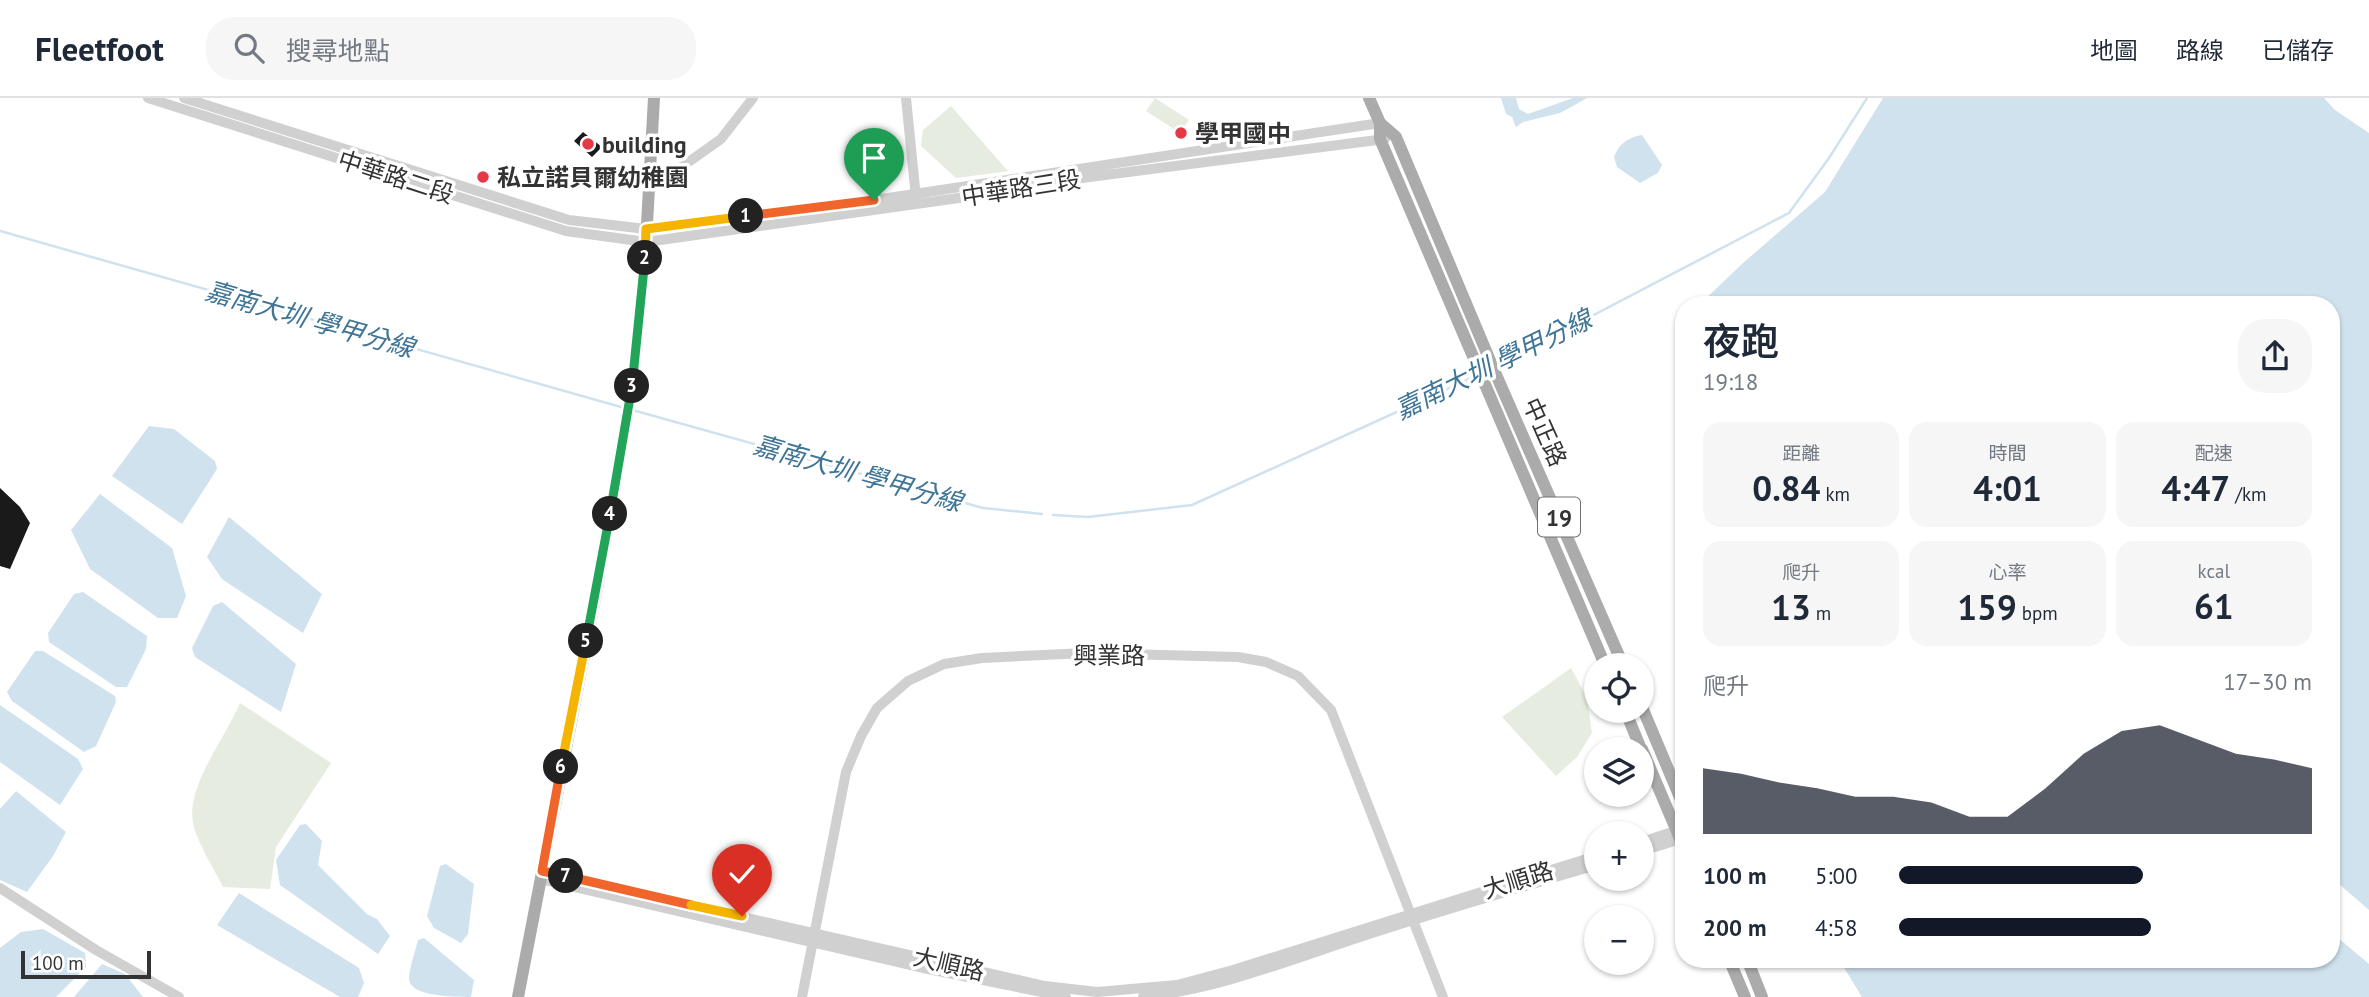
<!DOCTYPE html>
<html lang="zh-TW">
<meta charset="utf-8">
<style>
body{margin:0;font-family:"PT Sans","Noto Sans TC",sans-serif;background:#f6f6f7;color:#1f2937;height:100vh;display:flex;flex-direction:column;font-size:26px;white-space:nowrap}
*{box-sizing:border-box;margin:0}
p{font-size:23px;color:#747a83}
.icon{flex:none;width:38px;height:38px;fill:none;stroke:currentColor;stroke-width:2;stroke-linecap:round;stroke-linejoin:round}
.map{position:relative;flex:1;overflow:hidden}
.details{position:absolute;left:1675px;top:198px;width:665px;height:672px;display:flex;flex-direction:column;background:#fff;border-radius:28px;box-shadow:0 2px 5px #0004}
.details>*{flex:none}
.buttons{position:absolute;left:1584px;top:555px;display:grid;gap:14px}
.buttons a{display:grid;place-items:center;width:70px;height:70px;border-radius:50%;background:#fff;box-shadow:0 2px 5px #0004;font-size:35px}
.scale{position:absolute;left:21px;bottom:18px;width:130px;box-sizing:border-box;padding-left:7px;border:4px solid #333;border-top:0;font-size:19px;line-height:24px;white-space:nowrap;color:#333;-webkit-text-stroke:5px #fff;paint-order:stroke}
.pin{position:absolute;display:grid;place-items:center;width:60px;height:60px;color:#fff;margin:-72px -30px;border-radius:50% 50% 50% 0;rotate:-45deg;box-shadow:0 0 7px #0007}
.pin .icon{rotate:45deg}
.km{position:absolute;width:35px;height:35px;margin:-18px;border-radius:50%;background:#222;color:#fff;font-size:19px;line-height:35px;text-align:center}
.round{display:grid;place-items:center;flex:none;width:74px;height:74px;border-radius:28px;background:#f6f6f7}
.headline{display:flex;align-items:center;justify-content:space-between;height:119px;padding:0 28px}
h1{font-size:38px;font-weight:600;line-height:52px}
.stats{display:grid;grid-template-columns:repeat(3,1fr);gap:10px;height:119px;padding:7px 28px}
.stats div{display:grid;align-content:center;border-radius:18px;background:#f6f6f7;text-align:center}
.stats b{font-size:35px;font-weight:600}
.stats small{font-size:19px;font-weight:400}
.stats p{font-size:19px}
.chart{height:196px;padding:14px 28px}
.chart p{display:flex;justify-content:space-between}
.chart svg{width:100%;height:126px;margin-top:7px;fill:#111827;opacity:.7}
ul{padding:0 28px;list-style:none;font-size:23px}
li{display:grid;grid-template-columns:112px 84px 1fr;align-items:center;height:52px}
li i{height:18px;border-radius:9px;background:#111827}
header{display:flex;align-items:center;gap:42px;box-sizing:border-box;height:98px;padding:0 35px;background:#fff;border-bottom:2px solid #e0e1e3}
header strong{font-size:33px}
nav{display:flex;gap:38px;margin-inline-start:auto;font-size:24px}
.search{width:490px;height:63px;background:#f6f6f7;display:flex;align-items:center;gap:18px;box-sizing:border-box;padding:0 24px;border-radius:28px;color:#747a83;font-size:26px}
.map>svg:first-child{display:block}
.green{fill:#e6ecdf}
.water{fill:#cfe2ee}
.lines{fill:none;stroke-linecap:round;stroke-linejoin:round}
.stream{stroke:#cfe2ee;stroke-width:2.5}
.building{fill:#1a1a1a}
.minor{stroke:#d0d0d0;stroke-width:10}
.major{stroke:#ababab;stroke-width:12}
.split-1-casing{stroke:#fff;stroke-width:14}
.split-2-casing{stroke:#fff;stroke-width:14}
.split-3-casing{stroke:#fff;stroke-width:14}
.split-4-casing{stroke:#fff;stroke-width:14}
.split-5-casing{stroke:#fff;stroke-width:14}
.split-6-casing{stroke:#fff;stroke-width:14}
.split-7-casing{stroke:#fff;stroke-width:14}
.split-8-casing{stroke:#fff;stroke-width:14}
.split-9-casing{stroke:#fff;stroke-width:14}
.split-1{stroke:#f0652b;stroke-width:9}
.split-2{stroke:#f5b400;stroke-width:9}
.split-3{stroke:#22a559;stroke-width:9}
.split-4{stroke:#22a559;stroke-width:9}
.split-5{stroke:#22a559;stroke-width:9}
.split-6{stroke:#f5b400;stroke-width:9}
.split-7{stroke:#f0652b;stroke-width:9}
.split-8{stroke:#f0652b;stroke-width:9}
.split-9{stroke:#f5b400;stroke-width:9}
.poi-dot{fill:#e63946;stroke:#fff;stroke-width:2.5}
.labels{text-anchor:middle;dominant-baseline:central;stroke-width:7;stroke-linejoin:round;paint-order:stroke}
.shield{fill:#fff;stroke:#707070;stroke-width:2}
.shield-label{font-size:23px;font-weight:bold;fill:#333}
.poi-label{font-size:24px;font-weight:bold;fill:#333;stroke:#fff;text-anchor:start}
.street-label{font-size:24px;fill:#333;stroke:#fff}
.water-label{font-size:26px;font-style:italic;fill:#3f7597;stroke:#fff}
</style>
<header>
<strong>Fleetfoot</strong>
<div class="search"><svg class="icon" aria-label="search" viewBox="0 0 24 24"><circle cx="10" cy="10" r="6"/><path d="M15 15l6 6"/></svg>搜尋地點</div>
<nav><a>地圖</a><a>路線</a><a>已儲存</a></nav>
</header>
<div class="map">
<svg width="2369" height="899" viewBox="0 0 2369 899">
<rect width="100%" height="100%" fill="#fff"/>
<path class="green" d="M1155,0l34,22 -9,13 -34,-22z
M951,8l56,64 2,1 -53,7 -35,-32 2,-16z
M1571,570l16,30 5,35 -15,24 -21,19 -54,-59z
M240,605l91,60 -55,84 -6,42 -47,-2c-9,-18 -26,-45 -30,-64 -7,-37 33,-86 47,-120z"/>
<path class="water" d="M1501,0h15l3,11 9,5 45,-16h14l-27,15 -37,9 -7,5 -4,-10 -6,-3z
M1883,0h441l11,12 34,23v777l-38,-33v-573h-631l43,-41 82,-71z
M1642,37l20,30 -4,8 -18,10 -23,-16 -3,-10c5,-13 14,-20 28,-22z
M149,328l25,3 41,32 2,8 -35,55 -70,-48z
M100,396l72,54 14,48 -9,22h-19l-68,-49 -19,-39z
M229,419l93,77 -19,39 -81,-54 -15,-22z
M83,494l64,44 -1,13 -19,38h-11l-67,-45 -1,-9 26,-39z
M222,504l74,62 -15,48 -86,-55 -3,-9 21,-42z
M35,553h8l72,45 1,6 -20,44 -12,6 -72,-51 -5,-9z
M0,607l78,54 5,10 -23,36 -60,-43z
M16,693l50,41 -13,24 -26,36 -27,-12v-71z
M306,726l16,17 -4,24 49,49 10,5 13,17 -12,18 -98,-69 -4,-25 24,-35z
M446,766l28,20 -6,50 -7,9 -27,-15 -7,-12 13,-50z
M239,795l120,75 5,15 -6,14h-18l-123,-72z
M43,831l42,24 1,14 -30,30h-56v-49l21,-16z
M2331,834l38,32v33h-507l-19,-31 -10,-7h498z
M424,840l50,42 -3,17c-16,0 -63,0 -62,-19 1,-12 6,-26 9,-38z
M102,866l23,10 18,23h-69z"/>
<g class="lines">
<path class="stream" d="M0,133l621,176
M1496,268l293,-153 40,-55 38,-60
M636,313l347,97 59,6
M1053,417l35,2 104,-12 286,-130"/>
</g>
<path class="building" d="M583,34l19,15 -10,10 -18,-16z
M0,390l20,19 10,16 -20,46 -10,-3z"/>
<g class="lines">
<path class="minor" d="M148,0l418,133 80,11 334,-47 71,-13 334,-43
M184,0l385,122 77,9 229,-29 505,-77
M906,0l10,100
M649,92l72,-51 32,-41
M1642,744l42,-14
M1642,753l42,-13
M542,773l503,115 52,6 80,-7 56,-15 363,-114
M540,781l383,89 143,29
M0,790l96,62 83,47
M802,899l44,-225 15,-36 16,-28 31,-27 36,-17 38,-6 104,-5 152,4 28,5 32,14 33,34 112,287
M1143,899c74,-8 144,-36 214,-59 79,-26 159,-49 239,-73"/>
<path class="major" d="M1369,0l11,25 16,14 98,233 129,295
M1380,25v16l225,526
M1642,609l42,100
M1625,612l16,39
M1642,651l42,99
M1729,861l16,38
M1747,861l15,38
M518,899l80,-414 37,-218 11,-123 8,-144"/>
</g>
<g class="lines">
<g class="split-1-casing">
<path id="split-1" d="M746,118l128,-16"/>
</g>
<g class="split-2-casing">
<path id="split-2" d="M645,160l1,-29 100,-13"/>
</g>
<g class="split-3-casing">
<path id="split-3" d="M632,288l13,-128"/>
</g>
<g class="split-4-casing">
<path id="split-4" d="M610,416l22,-128"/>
</g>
<g class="split-5-casing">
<path id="split-5" d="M586,543l24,-127"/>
</g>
<g class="split-6-casing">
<path id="split-6" d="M561,669l25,-126"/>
</g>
<g class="split-7-casing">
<path id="split-7" d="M561,669l-19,104 24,5"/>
</g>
<g class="split-8-casing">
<path id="split-8" d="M566,778l125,29"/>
</g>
<g class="split-9-casing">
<path id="split-9" d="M691,807l51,11"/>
</g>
<use href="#split-1" class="split-1"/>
<use href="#split-2" class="split-2"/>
<use href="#split-3" class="split-3"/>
<use href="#split-4" class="split-4"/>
<use href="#split-5" class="split-5"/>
<use href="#split-6" class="split-6"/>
<use href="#split-7" class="split-7"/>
<use href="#split-8" class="split-8"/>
<use href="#split-9" class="split-9"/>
</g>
<g class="poi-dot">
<circle cx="1181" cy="35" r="7"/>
<circle cx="588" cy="46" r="7"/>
<circle cx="483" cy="79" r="7"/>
</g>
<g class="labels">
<rect class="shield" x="1538" y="399.5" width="42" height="39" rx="5"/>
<g class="shield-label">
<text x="1559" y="419">19</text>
</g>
<g class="poi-label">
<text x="1195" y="35">學甲國中</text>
<text x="602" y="46">building</text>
<text x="497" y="79">私立諾貝爾幼稚園</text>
</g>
<g class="street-label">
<text transform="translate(396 79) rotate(18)">中華路二段</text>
<text transform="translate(1021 90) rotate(-9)">中華路三段</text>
<text transform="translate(1545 334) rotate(66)">中正路</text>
<text x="1109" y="557">興業路</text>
<text transform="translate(1518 782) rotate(-17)">大順路</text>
<text transform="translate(949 866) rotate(13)">大順路</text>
</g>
<g class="water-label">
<text transform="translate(310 221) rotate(16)">嘉南大圳 學甲分線</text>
<text transform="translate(1493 266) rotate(-26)">嘉南大圳 學甲分線</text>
<text transform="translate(858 375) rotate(16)">嘉南大圳 學甲分線</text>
</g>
</g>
</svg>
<div class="buttons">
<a><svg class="icon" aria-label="locate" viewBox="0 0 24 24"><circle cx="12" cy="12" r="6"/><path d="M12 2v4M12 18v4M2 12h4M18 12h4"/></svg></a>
<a><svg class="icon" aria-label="layers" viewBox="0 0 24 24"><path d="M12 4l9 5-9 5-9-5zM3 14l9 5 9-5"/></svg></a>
<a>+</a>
<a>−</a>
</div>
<div class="scale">100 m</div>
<div class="pin" style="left:874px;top:102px;background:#1e9e55"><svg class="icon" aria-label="arrive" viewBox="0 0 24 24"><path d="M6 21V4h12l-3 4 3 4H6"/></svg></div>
<div class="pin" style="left:742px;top:818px;background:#d93025"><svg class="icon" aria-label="check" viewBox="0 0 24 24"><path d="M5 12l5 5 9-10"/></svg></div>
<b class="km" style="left:746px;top:118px">1</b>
<b class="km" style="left:645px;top:160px">2</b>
<b class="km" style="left:632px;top:288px">3</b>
<b class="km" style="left:610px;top:416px">4</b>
<b class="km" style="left:586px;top:543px">5</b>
<b class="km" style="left:561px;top:669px">6</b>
<b class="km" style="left:566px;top:778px">7</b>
<section class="details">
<div class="headline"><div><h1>夜跑</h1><p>19:18</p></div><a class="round"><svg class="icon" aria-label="share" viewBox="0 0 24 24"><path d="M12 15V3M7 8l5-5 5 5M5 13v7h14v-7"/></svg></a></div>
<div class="stats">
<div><p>距離</p><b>0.84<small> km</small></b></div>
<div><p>時間</p><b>4:01</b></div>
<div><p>配速</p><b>4:47<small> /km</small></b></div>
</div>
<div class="stats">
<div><p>爬升</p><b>13<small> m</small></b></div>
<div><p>心率</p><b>159<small> bpm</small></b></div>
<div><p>kcal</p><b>61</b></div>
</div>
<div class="chart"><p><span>爬升</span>17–30 m</p>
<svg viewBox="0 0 160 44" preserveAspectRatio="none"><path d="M0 44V21L10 23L20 26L30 28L40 31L50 31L60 33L70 38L80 38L90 28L100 16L110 8L120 6L130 11L140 16L150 18L160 21V44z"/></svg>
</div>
<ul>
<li><b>100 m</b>5:00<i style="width:59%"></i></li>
<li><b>200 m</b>4:58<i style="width:61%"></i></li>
</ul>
</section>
</div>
